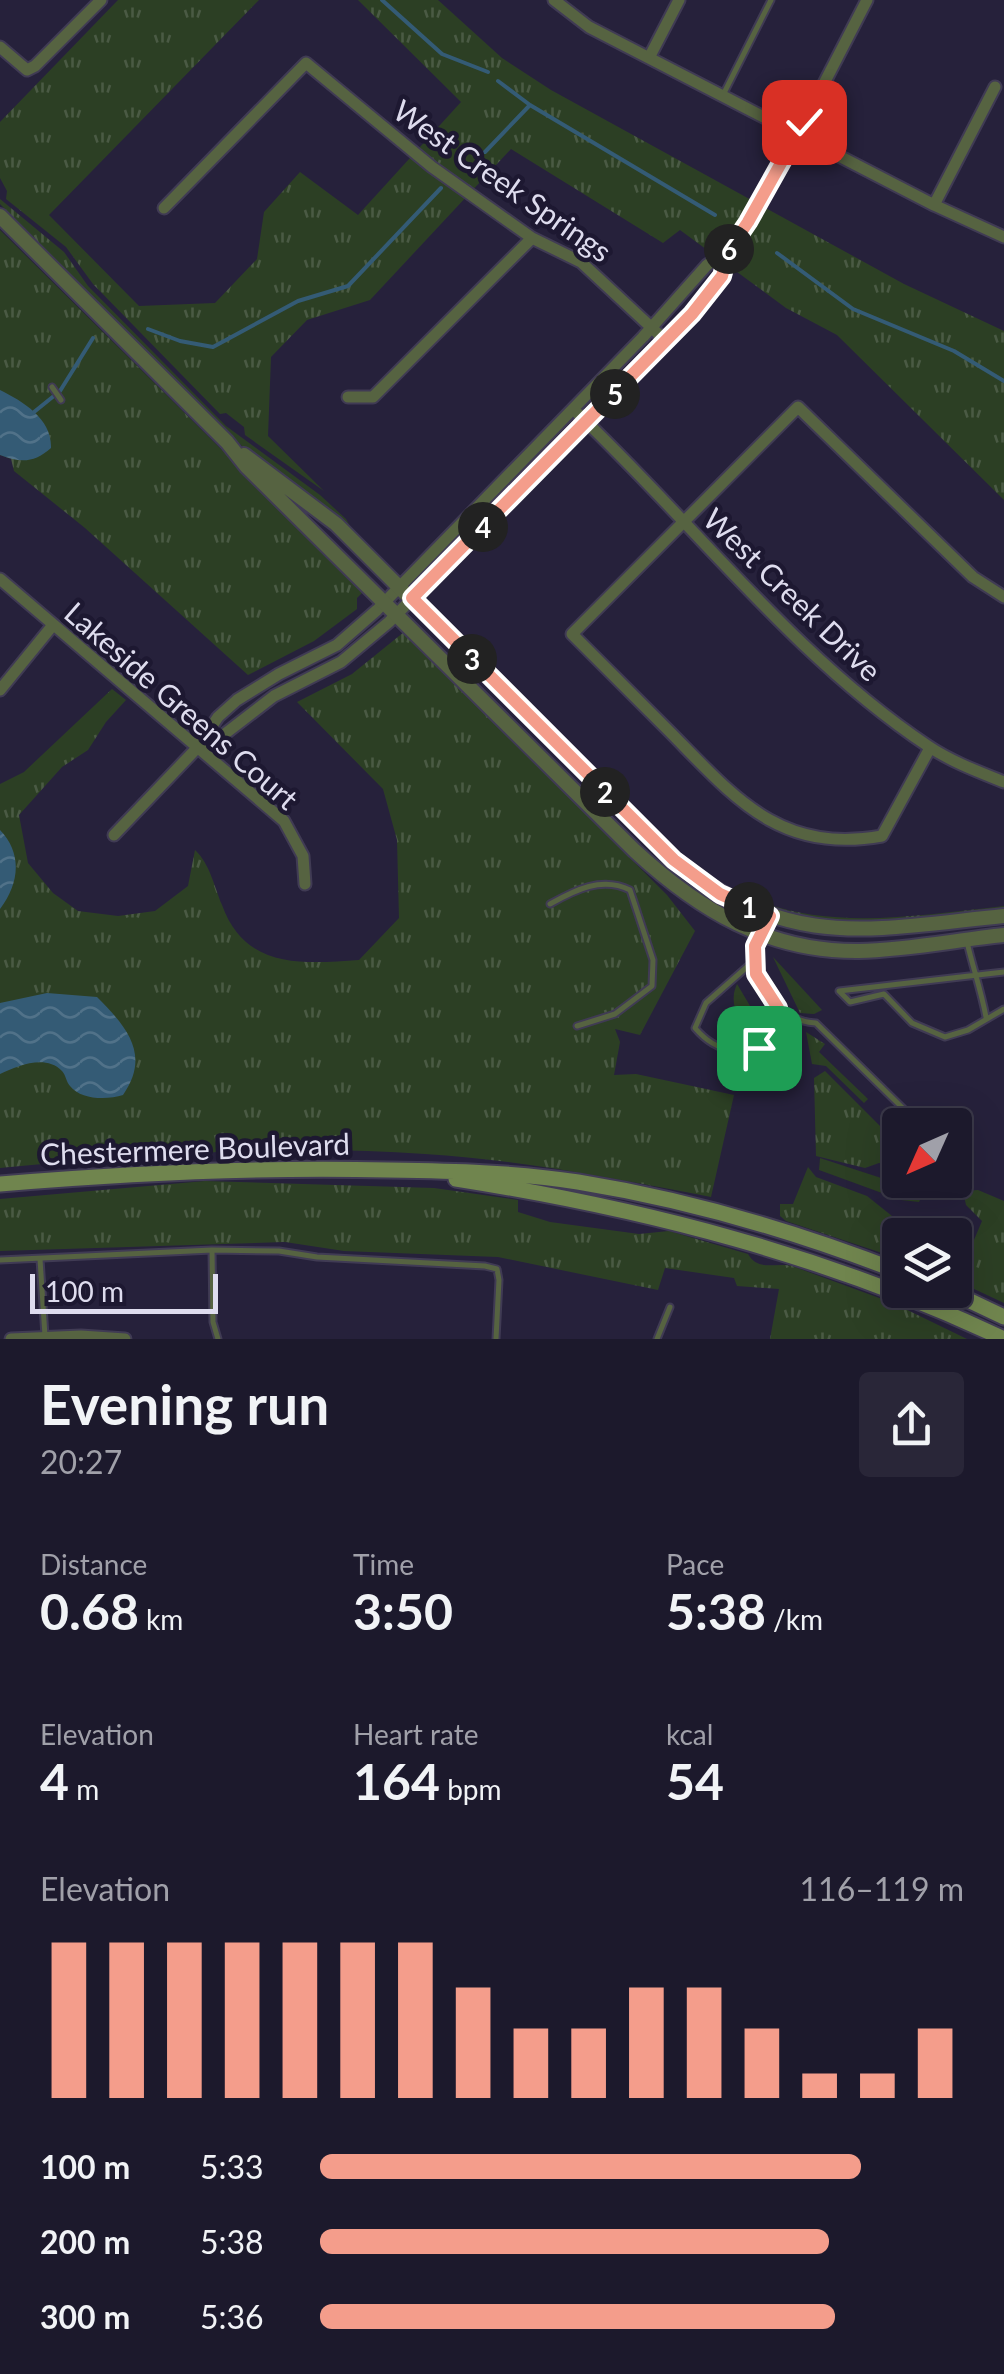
<!DOCTYPE html>
<meta charset="utf-8">
<style>
body{margin:0;font-family:Lato,sans-serif;background:#292638;color:#f1f3f6;height:100vh;display:flex;flex-direction:column;font-size:38px;white-space:nowrap}
*{box-sizing:border-box;margin:0}
p{font-size:32px;color:#a0a0a9}
.icon{flex:none;width:55px;height:55px;fill:none;stroke:currentColor;stroke-width:2;stroke-linecap:round;stroke-linejoin:round}
.map{position:relative;height:1339px;overflow:hidden}
.details{display:flex;flex-direction:column;background:#1c192c;flex:1}
.details>*{flex:none}
.needle{width:65px;rotate:225deg}
.buttons{position:absolute;left:882px;top:1108px;display:grid;gap:20px}
.buttons a{display:grid;place-items:center;width:90px;height:90px;border-radius:10px;background:#1c192c;box-shadow:0 10px 40px #0002,0 0 0 2px #3a3848;font-size:50px}
.scale{position:absolute;left:30px;bottom:25px;width:188px;box-sizing:border-box;padding-left:10px;border:5px solid #dedcee;border-top:0;font-size:28px;line-height:35px;white-space:nowrap;color:#dedcee;-webkit-text-stroke:8px #1d1831;paint-order:stroke}
.pin{position:absolute;display:grid;place-items:center;width:85px;height:85px;color:#fff;margin:-42px;border-radius:20px;box-shadow:0 5px 15px #0006}
.km{position:absolute;width:50px;height:50px;margin:-25px;border-radius:50%;background:#222;color:#fff;font-size:28px;line-height:50px;text-align:center}
.round{display:grid;place-items:center;flex:none;width:105px;height:105px;border-radius:10px;background:#292638}
.overview{display:flex;align-items:center;justify-content:space-between;height:170px;padding:0 40px}
h1{font-size:55px;font-weight:700;line-height:75px}
.figures{display:grid;grid-template-columns:repeat(3,1fr);gap:15px;height:170px;padding:10px 40px}
.figures div{display:grid;align-content:center}
.figures b{font-size:50px;font-weight:700}
.figures small{font-size:28px;font-weight:400}
.figures p{font-size:28px}
.chart{height:280px;padding:20px 40px}
.chart p{display:flex;justify-content:space-between}
.chart svg{width:100%;height:180px;margin-top:10px;stroke:#f49d8b;stroke-width:6}
ul{padding:0 40px;list-style:none;font-size:32px}
li{display:grid;grid-template-columns:160px 120px 1fr;align-items:center;height:75px}
li i{height:25px;border-radius:12px;background:#f49d8b}
.map>svg:first-child{display:block}
.grass{fill:url(#grass-tufts)}
.garden{fill:#2c3f24}
.water{fill:url(#water-waves)}
.lines{fill:none;stroke-linecap:round;stroke-linejoin:round}
.stream{stroke:#345b75;stroke-width:4}
.service-casing{stroke:#403b54;stroke-width:9}
.minor-casing{stroke:#403b54;stroke-width:15}
.tertiary-casing{stroke:#403b54;stroke-width:18}
.secondary-casing{stroke:#403b54;stroke-width:19}
.service{stroke:#566341;stroke-width:5}
.minor{stroke:#566341;stroke-width:11}
.tertiary{stroke:#566341;stroke-width:14}
.secondary{stroke:#70854e;stroke-width:15}
.route-casing{stroke:#fff;stroke-width:20}
.route{stroke:#f49d8b;stroke-width:12}
.labels{text-anchor:middle;dominant-baseline:central;stroke-width:9;stroke-linejoin:round;paint-order:stroke}
.street-label{font-size:30px;fill:#dedcee;stroke:#1d1831}
</style>
<div class="map">
<svg width="1004" height="1339" viewBox="0 0 1004 1339">
<defs>
<pattern id="grass-tufts" width="24" height="20" patternUnits="userSpaceOnUse" patternTransform="scale(2.5)"><rect width="24" height="20" fill="#2c3f24"/><path d="M3 7l-1-3M5 7V3M7 7l1-3M15 17l-1-3M17 17v-4M19 17l1-3" fill="none" stroke="#4a5a44"/></pattern>
<pattern id="water-waves" width="16" height="10" patternUnits="userSpaceOnUse" patternTransform="scale(2.5)"><rect width="16" height="10" fill="#345b75"/><path d="M0 5q4-4 8 0t8 0" fill="none" stroke="#517289"/></pattern>
</defs>
<rect width="100%" height="100%" fill="#26213b"/>
<path class="grass" d="M118,0h141l-210,215 90,91 76,-3 42,-44 7,-47 36,-40 58,43 103,-113 -103,-102h80l64,58 49,32 353,194 100,47v169l-167,-165 -51,-27 -106,-78 -17,13 -152,-94 -141,151 -63,20 -36,37 -3,79 56,55 -79,-56 -1,-8 -18,-14 -6,1 -127,-130 -27,-37 -60,-48 1,-8 -7,-13v-56z
M0,199l64,53 24,34 138,140 94,69 26,24 5,9 -107,-80 -244,-244z
M0,230l357,354 6,8 -6,6v11l-43,32 -66,34 -163,-147 -71,-57 -3,-12 -11,-4z
M433,607l242,242c101,91 205,71 329,57v3c-136,14 -229,35 -339,-67z
M404,632l263,263 28,36 -55,104 -25,-6 5,13 -6,33 22,-1 98,21 -23,102c-95,-18 -189,-37 -286,-43 -140,-10 -285,1 -425,14v-384l24,-12 88,-83 14,11 -20,22 -18,28 -26,17 -43,48 9,48 25,30 25,18 40,5 37,-5 33,-25 7,-36c15,14 19,36 27,55 23,64 80,59 137,55l40,-42 -2,-78 -14,-51 -86,-87 55,-28z
M773,957l49,53 -8,4 -14,-1z
M737,984l19,32 8,24 -17,-5c-8,-18 -19,-31 -10,-51z
M806,1032l19,12 -6,8 49,47 -4,4 -38,-37 -14,-2z
M825,1071l75,75v21l-21,-4 -14,5 -49,-12 -2,-78z
M808,1167l8,10 51,19 30,24 22,6v5l9,4h-28v24l-114,-38 -6,-5v-12h13z
M205,1181l229,7 84,12v12l32,10 89,12 30,-3 79,23c10,18 28,8 44,12l101,37 74,36h-197l9,-50 -42,-3 -3,-8 -69,-10 -7,22 -160,-33 -154,-6 -59,-9 -285,9v-52z
M978,1190l26,11v102l-49,-23v-36l19,-4 8,-19 -16,-16 -3,-14z"/>
<path class="garden" d="M820,1158l104,34 -5,10 -18,-2 -82,-30z"/>
<path class="water" d="M0,390c24,12 52,29 51,58 -17,15 -30,15 -51,7z
M0,830c23,24 19,54 0,79z
M47,993l50,4c30,30 54,58 26,98 -16,5 -42,5 -53,-9 -4,-4 -4,-11 -8,-15 -17,-17 -44,-5 -62,3v-71z"/>
<g class="lines">
<path class="stream" d="M382,0l60,54 46,18
M498,81l32,24 185,110
M485,152l45,-47
M777,253l76,56 101,42 50,30
M148,329l32,12 33,6 85,-46 50,-15 93,-98
M34,412l26,-21 33,-53"/>
<g class="service-casing">
<path id="service" d="M724,93l47,-93
M52,387l9,13
M550,904c25,-14 52,-28 80,-14l23,70 -1,26 -37,28 -38,12
M760,937c-18,37 17,85 56,86l104,102
M967,942c6,26 14,48 19,75
M756,959l-50,44 -11,25c28,33 54,22 92,14l-9,-34
M1004,972l-165,19 11,11 34,-8 28,29 33,14 23,-7 36,-21
M955,1164v11
M212,1250l1,72 5,17
M40,1259l5,77
M0,1260l212,-10 67,1 38,6 168,9 12,3 2,11 -3,59
M657,1339l13,-32"/>
</g>
<g class="minor-casing">
<path id="minor" d="M554,0l35,27 345,178 70,32
M0,47l27,23 8,-4 66,-66
M650,56l29,-56
M934,205l61,-118
M164,208l142,-145 126,104 100,71 49,24 86,80
M348,397h25l159,-159
M573,409c118,111 219,246 355,337 22,15 51,26 76,36
M0,579l284,242 19,35 2,28
M0,690l53,-65
M198,747l15,-4 61,-47 67,-34 48,-40 282,-284 51,-62 7,-26
M930,748l-48,88c-102,18 -147,-38 -211,-103 -33,-33 -66,-66 -99,-99l226,-227 175,170 31,20
M114,835l84,-88 20,-30 19,-17 42,-26 58,-29 40,-35 266,-273 64,-72 22,-15 69,-116 69,-134
M11,1339l70,-3 44,3"/>
</g>
<g class="tertiary-casing">
<path id="tertiary" d="M0,216l227,226 19,24 389,385c64,59 133,101 224,100 48,-1 97,-11 145,-16
M244,455l92,69 337,337c122,90 191,69 331,55"/>
</g>
<g class="secondary-casing">
<path id="secondary" d="M456,1179c190,30 373,77 548,160
M0,1184c130,-11 258,-17 388,-14 63,1 127,2 190,12 111,18 217,49 322,90
M947,1290l57,27"/>
</g>
<use href="#service" class="service"/>
<use href="#minor" class="minor"/>
<use href="#tertiary" class="tertiary"/>
<use href="#secondary" class="secondary"/>
</g>
<g class="lines">
<g class="route-casing">
<path id="route" d="M759,1048l28,-6 -9,-34 -22,-34 -1,-28 15,-30 -50,-22 -46,-34 -262,-262 280,-284 30,-38 7,-26 19,-28 56,-100"/>
</g>
<use href="#route" class="route"/>
</g>
<g class="labels">
<g class="street-label">
<text transform="translate(503 180) rotate(35)">West Creek Springs</text>
<text transform="translate(793 594) rotate(44)">West Creek Drive</text>
<text transform="translate(182 705) rotate(41)">Lakeside Greens Court</text>
<text transform="translate(195 1148) rotate(-2)">Chestermere Boulevard</text>
</g>
</g>
</svg>
<div class="buttons">
<a><svg class="needle" viewBox="-14 -14 28 28"><path d="M0-13l5 13h-10z" fill="#e53935"/><path d="M0 13l5-13h-10z" fill="#a0a0a9"/></svg></a>
<a><svg class="icon" aria-label="layers" viewBox="0 0 24 24"><path d="M12 4l9 5-9 5-9-5zM3 14l9 5 9-5"/></svg></a>
</div>
<div class="scale">100 m</div>
<div class="pin" style="left:759px;top:1048px;background:#1e9e55"><svg class="icon" aria-label="arrive" viewBox="0 0 24 24"><path d="M6 21V4h12l-3 4 3 4H6"/></svg></div>
<div class="pin" style="left:804px;top:122px;background:#d93025"><svg class="icon" aria-label="check" viewBox="0 0 24 24"><path d="M5 12l5 5 9-10"/></svg></div>
<b class="km" style="left:749px;top:907px">1</b>
<b class="km" style="left:605px;top:792px">2</b>
<b class="km" style="left:472px;top:659px">3</b>
<b class="km" style="left:483px;top:527px">4</b>
<b class="km" style="left:615px;top:394px">5</b>
<b class="km" style="left:729px;top:249px">6</b>
</div>
<section class="details">
<div class="overview"><div><h1>Evening run</h1><p>20:27</p></div><a class="round"><svg class="icon" aria-label="share" viewBox="0 0 24 24"><path d="M12 15V3M7 8l5-5 5 5M5 13v7h14v-7"/></svg></a></div>
<div class="figures">
<div><p>Distance</p><b>0.68<small> km</small></b></div>
<div><p>Time</p><b>3:50</b></div>
<div><p>Pace</p><b>5:38<small> /km</small></b></div>
</div>
<div class="figures">
<div><p>Elevation</p><b>4<small> m</small></b></div>
<div><p>Heart rate</p><b>164<small> bpm</small></b></div>
<div><p>kcal</p><b>54</b></div>
</div>
<div class="chart"><p><span>Elevation</span>116–119 m</p>
<svg viewBox="0 0 160 44" preserveAspectRatio="none"><path d="M5 44V6M15 44V6M25 44V6M35 44V6M45 44V6M55 44V6M65 44V6M75 44V17M85 44V27M95 44V27M105 44V17M115 44V17M125 44V27M135 44V38M145 44V38M155 44V27"/></svg>
</div>
<ul>
<li><b>100 m</b>5:33<i style="width:84%"></i></li>
<li><b>200 m</b>5:38<i style="width:79%"></i></li>
<li><b>300 m</b>5:36<i style="width:80%"></i></li>
</ul>
</section>
